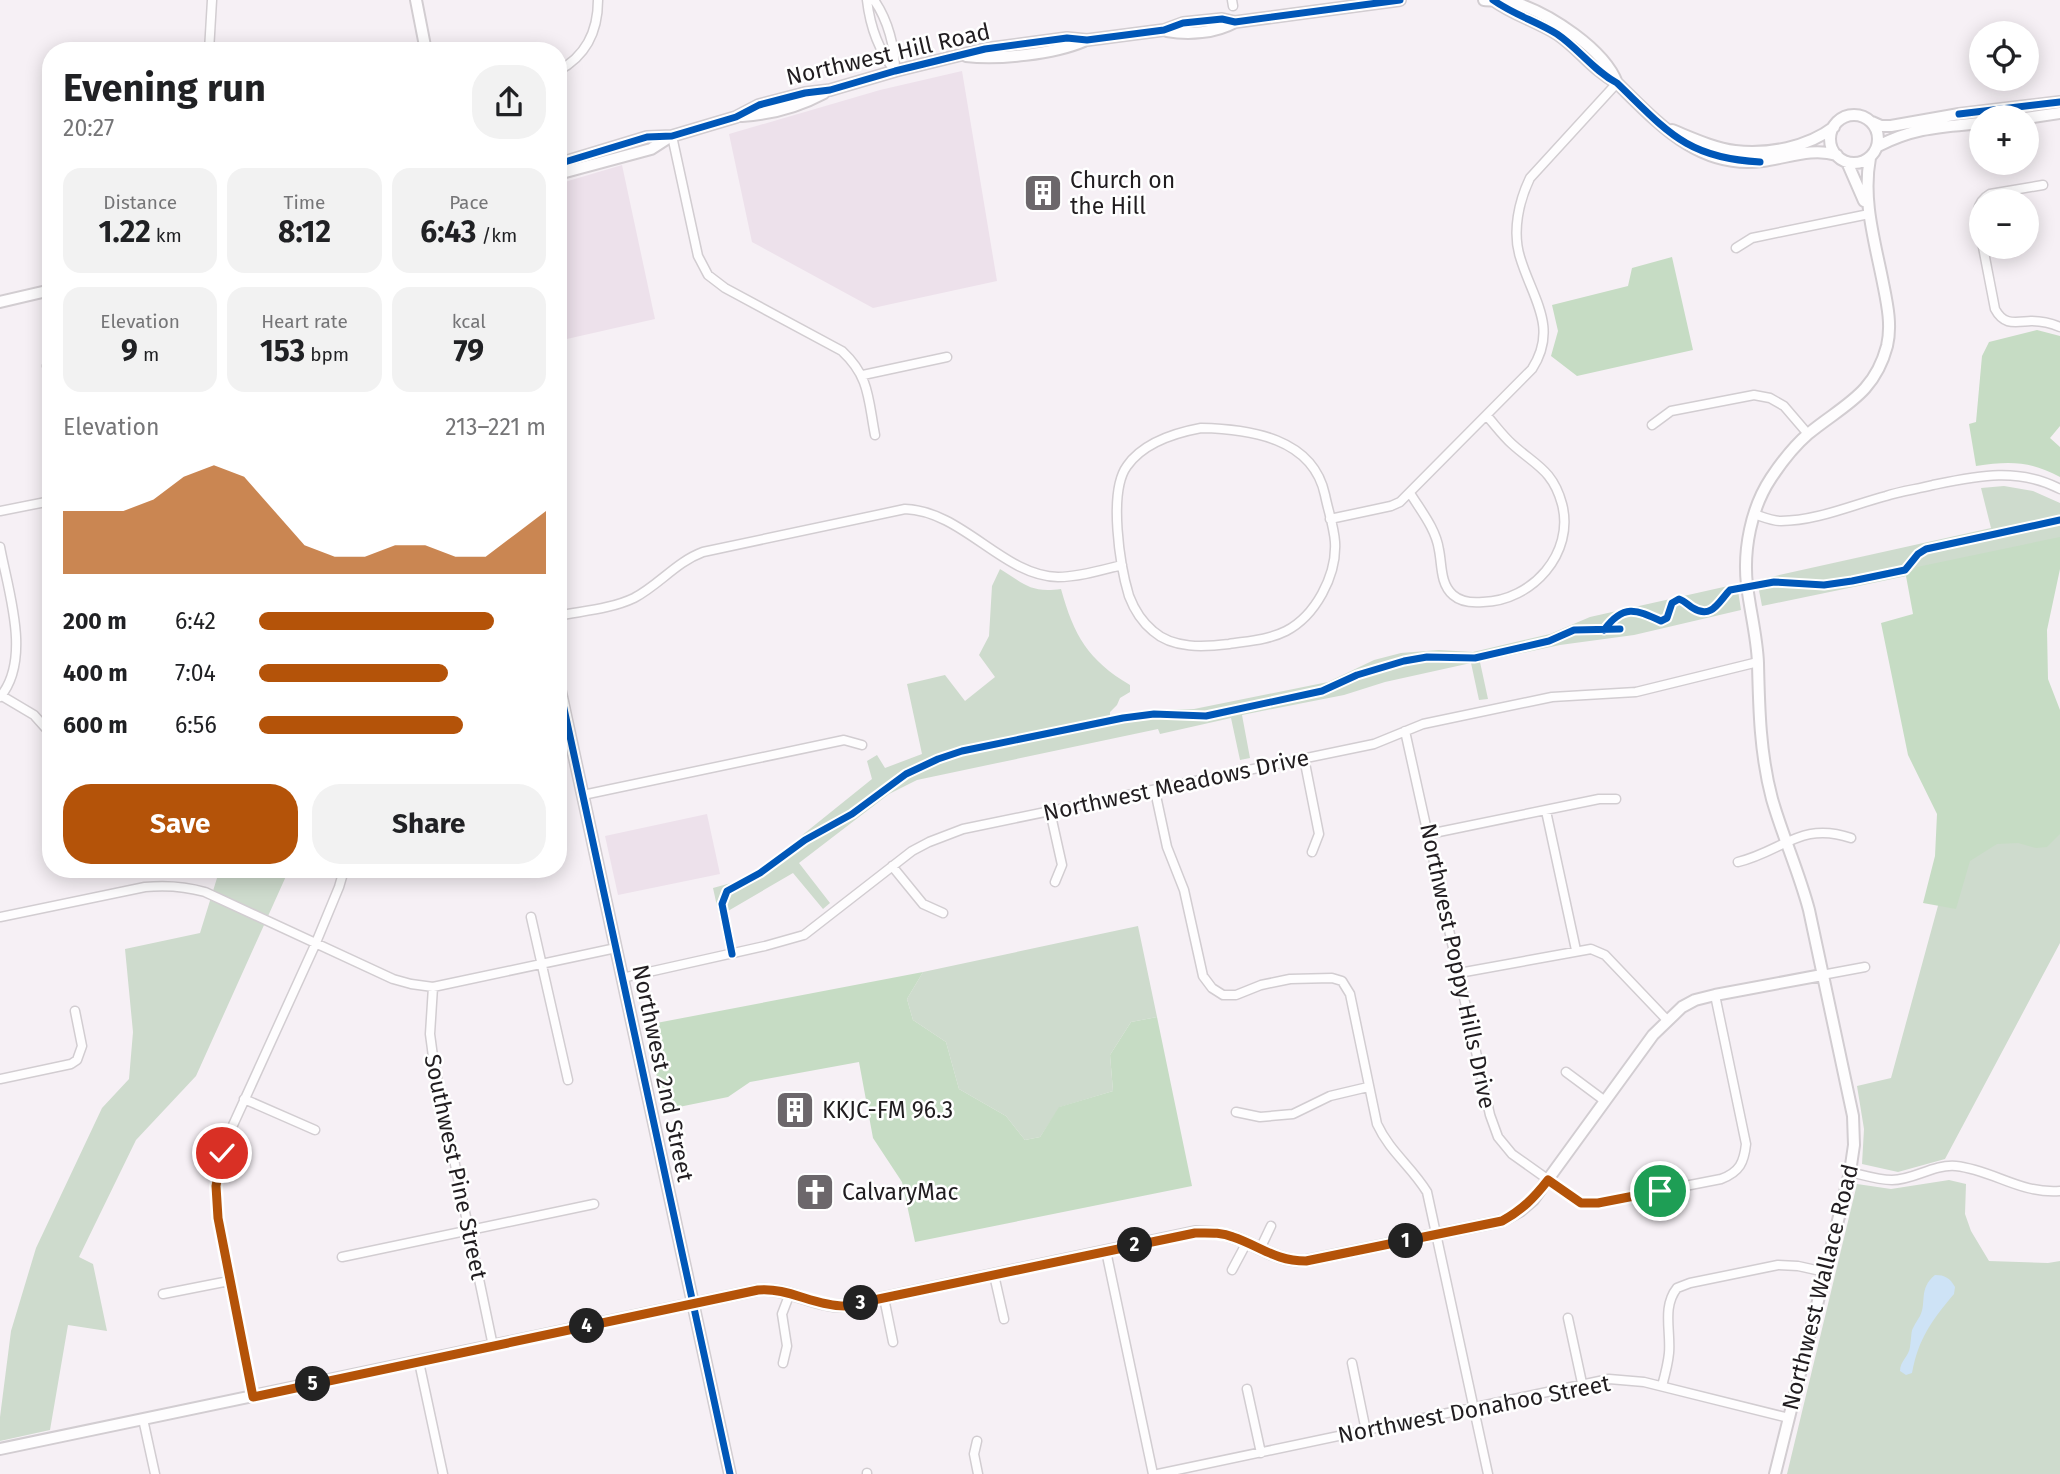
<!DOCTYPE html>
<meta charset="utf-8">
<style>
body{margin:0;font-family:"Fira Sans",sans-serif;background:#f2f2f2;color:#202124;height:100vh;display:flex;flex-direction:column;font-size:26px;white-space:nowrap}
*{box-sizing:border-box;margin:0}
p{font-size:23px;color:#757577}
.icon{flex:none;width:38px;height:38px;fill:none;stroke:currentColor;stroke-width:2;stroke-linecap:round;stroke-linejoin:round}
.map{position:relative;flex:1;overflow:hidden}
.drawer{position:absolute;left:42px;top:42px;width:525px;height:836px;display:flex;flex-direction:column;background:#fff;border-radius:28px;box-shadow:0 4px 18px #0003}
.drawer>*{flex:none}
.tools{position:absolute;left:1969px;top:21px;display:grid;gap:14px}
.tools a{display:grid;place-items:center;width:70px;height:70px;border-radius:50%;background:#fff;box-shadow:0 4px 18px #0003;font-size:35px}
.pin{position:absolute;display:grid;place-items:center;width:60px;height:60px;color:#fff;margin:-30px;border:4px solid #fff;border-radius:50%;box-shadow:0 2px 7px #0007}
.km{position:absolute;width:35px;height:35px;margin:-18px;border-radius:50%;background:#222;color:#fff;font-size:19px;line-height:35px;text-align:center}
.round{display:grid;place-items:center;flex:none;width:74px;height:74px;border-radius:28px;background:#f2f2f2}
.overview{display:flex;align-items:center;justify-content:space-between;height:119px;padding:0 21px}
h1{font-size:38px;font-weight:700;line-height:52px}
.metrics{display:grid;grid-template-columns:repeat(3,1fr);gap:10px;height:119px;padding:7px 21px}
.metrics div{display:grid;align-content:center;border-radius:18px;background:#f2f2f2;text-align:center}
.metrics b{font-size:30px;font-weight:700}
.metrics small{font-size:19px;font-weight:400}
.metrics p{font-size:19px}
.chart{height:196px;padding:14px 21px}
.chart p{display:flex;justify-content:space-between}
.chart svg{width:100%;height:126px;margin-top:7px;fill:#b45309;opacity:.7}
.primary-button{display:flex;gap:14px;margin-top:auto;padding:14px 21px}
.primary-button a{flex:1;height:80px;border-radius:28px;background:#b45309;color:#fff;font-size:28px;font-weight:700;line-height:80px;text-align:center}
.primary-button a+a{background:#f2f2f2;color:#202124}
ul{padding:0 21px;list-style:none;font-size:23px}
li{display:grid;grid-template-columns:112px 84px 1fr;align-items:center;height:52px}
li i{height:18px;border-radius:9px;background:#b45309}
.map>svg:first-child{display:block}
.built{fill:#ede1eb}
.green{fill:#cedbcd}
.forest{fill:#c6dcc4}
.water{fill:#cee3f6}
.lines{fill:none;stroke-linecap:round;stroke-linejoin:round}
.street-casing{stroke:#d2cdd1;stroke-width:11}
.secondary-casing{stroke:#d2cdd1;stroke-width:14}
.street{stroke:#fefdfe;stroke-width:8}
.secondary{stroke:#fefdfe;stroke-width:10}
.cycleway-casing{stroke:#fff;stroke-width:11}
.cycleway{stroke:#0057b8;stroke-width:7}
.route-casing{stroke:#fff;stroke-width:14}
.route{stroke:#b45309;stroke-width:9}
.labels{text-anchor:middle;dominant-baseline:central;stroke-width:5;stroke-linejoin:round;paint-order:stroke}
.street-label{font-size:23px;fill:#211d20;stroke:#fff}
.poi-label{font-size:23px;fill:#211d20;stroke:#fff;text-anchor:start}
</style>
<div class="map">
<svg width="2060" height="1474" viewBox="0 0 2060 1474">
<rect width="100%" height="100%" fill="#f6f0f5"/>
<path class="built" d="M962,71l35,210 -124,27 -121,-66 -23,-108 151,-44z
M622,165l33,154 -97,22v-157z
M707,814l13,60 -102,21 -13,-59z"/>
<path class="green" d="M2004,486l29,5 27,12v41l-298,62 -5,-26 234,-52 -10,-40z
M1000,569c25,15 30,24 61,20 13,47 27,71 69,96v7l-10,6 -3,7 -7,7v5l34,-7 50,-1 134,-27 46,-22 27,-7 38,-3 34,2 77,-18 40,-17 147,-33 4,26 -107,25 -74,10 -80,17 8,37 -9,1 -8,-37 -86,19 -41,13 -102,20 8,43 -10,2 -9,-42 -71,16 -2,-5 -241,51 -28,14 -90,69 31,40 -7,6 -30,-36 -65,38 6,34 -8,2 -13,-59 36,-10 123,-99 -5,-18 10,-6 8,13 37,-14 -15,-70 38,-9 20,26 30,-24 -16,-22 10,-19 3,-50z
M2060,795v148l-115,216 -47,13 -36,-8 2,-35 -7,-43 34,-8 60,-220z
M215,870h64l8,4 -91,202 -60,64 -57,117 14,7 14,67 -39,-6 -18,105 -50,11v-24l11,-86 25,-83 66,-140 27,-29 4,-47 -8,-83 75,-16 17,-55z
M1138,926l19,91 -26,5 -21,33 3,36 -53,16 -20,30 -15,3 -19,-24 -47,-27 -13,-47 -33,-22 -6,-21 16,-27z
M1949,1180l17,4 -1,30 6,17 18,30 59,2 12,-2v213h-273l70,-290 34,5z"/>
<path class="forest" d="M1672,257l21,93 -116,26 -26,-20 7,-25 -6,-26 76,-19 4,-18z
M2037,330l23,6v90l-10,12 10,9v30c-30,-16 -50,-16 -84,-11l-7,-42 7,-2 6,-66 7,-14z
M2060,537v32l-13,61 1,49 12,31v124l-13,13 -11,1 -18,-5 -21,1 -27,17 -14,48 -33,-6 12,-47 2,-42 -29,-59 -27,-132 32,-9 -7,-38 11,-9z
M923,972l-16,27 6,21 33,22 13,47 47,27 19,24 15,-3 19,-30 54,-16 -3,-36 21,-33 26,-5 35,169 -277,56 -13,-60 -29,-44 -14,-76 -109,20 -22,15 -64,13 -18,-85z"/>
<path class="water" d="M1935,1275c10,0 15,3 20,12l-1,7c-22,26 -36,45 -42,79l-6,2 -6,-4c0,-10 9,-15 10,-24 3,-20 -1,-13 10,-31 7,-13 -2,-27 15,-41z"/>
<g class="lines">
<g class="street-casing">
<path id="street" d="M867,0c3,26 12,51 28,71
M874,0c14,20 21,47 21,71
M1232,0l1,6
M209,51l3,-51
M558,71c28,-15 40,-40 40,-71
M672,136l26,120 10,19 17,13 117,63c28,26 26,48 33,84
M1981,239c-3,-17 -9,-35 9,-45l53,-9
M1983,247l12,62c9,17 20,13 36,12 9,0 20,2 29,6
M1736,248l16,-10 117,-24
M47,366l4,-1
M863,375l84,-18
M1652,425l19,-14 83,-16 16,3 14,8 24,28
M1201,428c49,1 112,10 124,67 3,15 9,32 10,47 2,34 -20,74 -49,89 -18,9 -38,10 -57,13 -25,3 -56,5 -76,-13 -11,-9 -19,-22 -24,-35 -9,-30 -21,-104 -2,-130 16,-23 47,-33 74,-38z
M1410,493c11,18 26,36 29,57 3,14 1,34 14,45 8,7 20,8 30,7 49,-1 92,-49 79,-98 -9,-34 -27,-39 -50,-60 -9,-8 -17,-19 -25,-28
M0,511l51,-10
M1754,514c9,3 18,7 27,7 35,0 71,-16 105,-25 15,-5 32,-7 47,-11 44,-9 85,-18 127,4
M1330,519l61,-13 9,-4 132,-133c27,-42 0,-71 -12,-112 -8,-26 -1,-56 10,-79l87,-95
M0,547c8,44 32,112 0,150
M558,616c24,-5 53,-7 76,-18 25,-13 42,-36 69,-46l202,-43c58,2 98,67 153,68 21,0 44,-7 64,-12
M2,696l32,19 17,19
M1405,731l85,384 8,22 14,17 69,49h17l123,-24c19,-7 23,-17 25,-35l-31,-149
M1304,758l15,76 -7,18
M1155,791l12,56 17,43 19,86 9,12 11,7h13l25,-10 29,-6 42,-1 10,3 8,13 27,130c13,28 34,42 50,68l61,282
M583,795l261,-55 18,5
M1050,811l12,54 -7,17
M1546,811l30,139
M1429,834l170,-35h17
M1738,862c45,-11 63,-41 113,-24
M892,866l31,38 20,9
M0,917l145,-30c21,-2 39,-1 60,5l188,87 18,5 22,3 183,-39
M531,917l37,163
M1459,973l132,-24 14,6 62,65
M1822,975l43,-8
M622,978l143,-32 39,-11 108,-84 17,-9 34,-13 411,-85 49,-20 129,-27 84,-5 122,-30
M433,987l-3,47 4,30 59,282
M1566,1072l39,29
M0,1079l71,-15 6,-4 5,-14 -7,-35
M244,1099l71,31
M1236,1112l24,5 33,-3 37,-18 38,-9
M1850,1172c13,3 29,8 42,8 22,0 41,-16 64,-14 37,4 64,28 104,25
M1260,1249l11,-23
M1106,1251l47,223
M342,1257l252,-53
M1232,1270l15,-28
M994,1275l10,44
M163,1294l66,-13
M884,1298l9,44
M1568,1318l14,65
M419,1362l24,112
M783,1363l4,-17 -5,-32 8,-21
M1352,1363l14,68
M1662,1386c3,-11 6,-22 7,-33 2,-22 -7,-46 8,-65l13,-5 88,-18 20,1 27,6
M1247,1389l14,64
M253,1397l-24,-116 -11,-63 -2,-32 3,-16 9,-34 87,-191 24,-58 5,-17
M143,1419l12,55
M977,1441l-3,13 4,20
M867,1473v1
M1158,1474l451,-95 35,3 145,36"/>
</g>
<g class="secondary-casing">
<path id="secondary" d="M416,0l10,51
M1484,0c10,1 22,0 32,3 34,11 88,46 101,80
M1493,0c21,15 43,21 64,34 21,14 37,37 60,49 41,40 82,87 146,78 24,-3 49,-14 74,-6
M1167,31c22,4 48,2 68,-9
M966,56c32,4 88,-2 118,-15
M1830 139a24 24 0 1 1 48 0a24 24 0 1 1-48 0Z
M742,116c29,-2 56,-9 82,-23
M2026,118l34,-5
M1872,122l9,4h10l68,-12 101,-12
M1672,130c20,8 41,18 63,21 33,4 73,-4 99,-24
M1878,146c37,-19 63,-19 103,-23
M1847,162l17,39
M558,164l89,-27 25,-1 64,-19 23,-12 46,-12 25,-3 65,-19 90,-22 82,-11 20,2 77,-10 19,-7 39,-4 13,3 165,-22
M558,174l93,-25 17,-11
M0,302l51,-12
M558,681l172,793
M0,1449l758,-159c31,-3 56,17 87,16l350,-74c13,1 26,0 38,5 27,9 42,24 72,24l197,-40 18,-10 13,-11 120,-165 29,-28 13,-7 20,-5 107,-20
M1775,1474l75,-302 4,-27 -1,-29 -44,-206c-10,-38 -26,-73 -37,-111 -12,-45 -13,-90 -14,-136 -1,-26 -8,-52 -11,-78 -4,-35 4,-77 24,-107 10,-15 23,-32 37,-44 35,-29 66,-39 79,-88 5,-21 0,-43 -4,-63 -8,-41 -21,-83 -13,-125"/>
</g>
<use href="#street" class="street"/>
<use href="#secondary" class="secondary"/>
<g class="cycleway-casing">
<path id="cycleway" d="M1493,0c21,15 43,21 64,34 21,14 37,37 60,49 50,48 69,75 143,79
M1959,114l101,-12
M558,164l89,-27 25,-1 64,-19 23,-12 46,-12 25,-3 65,-19 90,-22 82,-11 20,2 77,-10 19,-7 39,-4 13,3 165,-22
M1604,630c19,-26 32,-21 57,-9l6,-3 5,-15 7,-4c6,2 9,6 14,9 19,12 26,-7 37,-18l44,-8 50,3 28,-4 53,-11 13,-16 8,-5 134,-29
M558,681l172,793
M732,954l-10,-50 5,-13 33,-18 45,-33 47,-26 54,-40 32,-15 24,-8 161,-33 31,-4 52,2 116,-25 35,-16 47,-14 23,-4 48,1 74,-17 25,-11 46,-1"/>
</g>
<use href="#cycleway" class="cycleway"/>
</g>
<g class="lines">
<g class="route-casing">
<path id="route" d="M222,1153l-6,33 2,32 35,179 505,-107c30,-3 56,16 87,16l350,-73c13,0 26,-1 38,4 27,9 42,24 73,24l196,-40c20,-11 32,-23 46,-41l33,23h17l62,-12"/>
</g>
<use href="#route" class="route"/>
</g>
<defs>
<g id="building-square" transform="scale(2.0125)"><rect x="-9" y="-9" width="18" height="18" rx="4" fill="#6c676b" stroke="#fff"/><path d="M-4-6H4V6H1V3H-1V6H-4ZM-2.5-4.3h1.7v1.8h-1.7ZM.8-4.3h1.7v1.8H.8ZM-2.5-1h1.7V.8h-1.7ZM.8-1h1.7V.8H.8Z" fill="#fff"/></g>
<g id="church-square" transform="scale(2.0125)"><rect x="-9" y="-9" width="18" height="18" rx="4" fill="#6c676b" stroke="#fff"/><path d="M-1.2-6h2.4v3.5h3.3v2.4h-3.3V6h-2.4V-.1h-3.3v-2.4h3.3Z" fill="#fff"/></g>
</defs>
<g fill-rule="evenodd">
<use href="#building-square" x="1043" y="193"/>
<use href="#building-square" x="795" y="1110"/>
<use href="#church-square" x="815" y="1192"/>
</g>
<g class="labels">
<g class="street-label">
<text transform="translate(888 54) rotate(-13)">Northwest Hill Road</text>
<text transform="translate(1176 785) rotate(-12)">Northwest Meadows Drive</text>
<text transform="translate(1458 966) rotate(78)">Northwest Poppy Hills Drive</text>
<text transform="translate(663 1073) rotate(78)">Northwest 2nd Street</text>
<text transform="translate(456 1167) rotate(78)">Southwest Pine Street</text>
<text transform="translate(1820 1287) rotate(-76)">Northwest Wallace Road</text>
<text transform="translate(1474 1409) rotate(-11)">Northwest Donahoo Street</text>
</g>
<g class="poi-label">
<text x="1070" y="180">Church on<tspan x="1070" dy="26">the Hill</tspan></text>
<text x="822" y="1110">KKJC-FM 96.3</text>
<text x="842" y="1192">CalvaryMac</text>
</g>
</g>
</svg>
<div class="tools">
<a><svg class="icon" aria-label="locate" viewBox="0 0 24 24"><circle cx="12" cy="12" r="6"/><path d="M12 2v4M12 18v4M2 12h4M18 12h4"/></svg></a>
<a>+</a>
<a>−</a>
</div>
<div class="pin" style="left:1660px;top:1191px;background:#1e9e55"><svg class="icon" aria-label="arrive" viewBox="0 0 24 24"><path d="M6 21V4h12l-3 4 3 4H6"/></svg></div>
<div class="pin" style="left:222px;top:1153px;background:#d93025"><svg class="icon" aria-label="check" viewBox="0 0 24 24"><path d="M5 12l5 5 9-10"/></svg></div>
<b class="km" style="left:1406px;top:1241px">1</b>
<b class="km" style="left:1135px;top:1245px">2</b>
<b class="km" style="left:861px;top:1303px">3</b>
<b class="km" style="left:587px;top:1326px">4</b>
<b class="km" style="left:313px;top:1384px">5</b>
<section class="drawer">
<div class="overview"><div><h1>Evening run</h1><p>20:27</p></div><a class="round"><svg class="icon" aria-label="share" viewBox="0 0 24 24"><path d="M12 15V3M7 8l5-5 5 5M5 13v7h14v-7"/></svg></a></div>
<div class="metrics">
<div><p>Distance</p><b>1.22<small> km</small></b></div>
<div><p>Time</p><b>8:12</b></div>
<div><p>Pace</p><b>6:43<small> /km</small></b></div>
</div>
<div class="metrics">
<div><p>Elevation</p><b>9<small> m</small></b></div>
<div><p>Heart rate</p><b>153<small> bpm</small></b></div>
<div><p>kcal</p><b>79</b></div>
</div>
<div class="chart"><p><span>Elevation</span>213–221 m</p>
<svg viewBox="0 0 160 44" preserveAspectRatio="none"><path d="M0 44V22L10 22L20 22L30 18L40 10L50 6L60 10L70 22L80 34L90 38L100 38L110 34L120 34L130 38L140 38L150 30L160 22V44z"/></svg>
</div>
<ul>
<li><b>200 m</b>6:42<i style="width:82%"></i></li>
<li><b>400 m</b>7:04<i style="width:66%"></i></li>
<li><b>600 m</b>6:56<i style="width:71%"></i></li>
</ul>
<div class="primary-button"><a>Save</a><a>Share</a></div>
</section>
</div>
